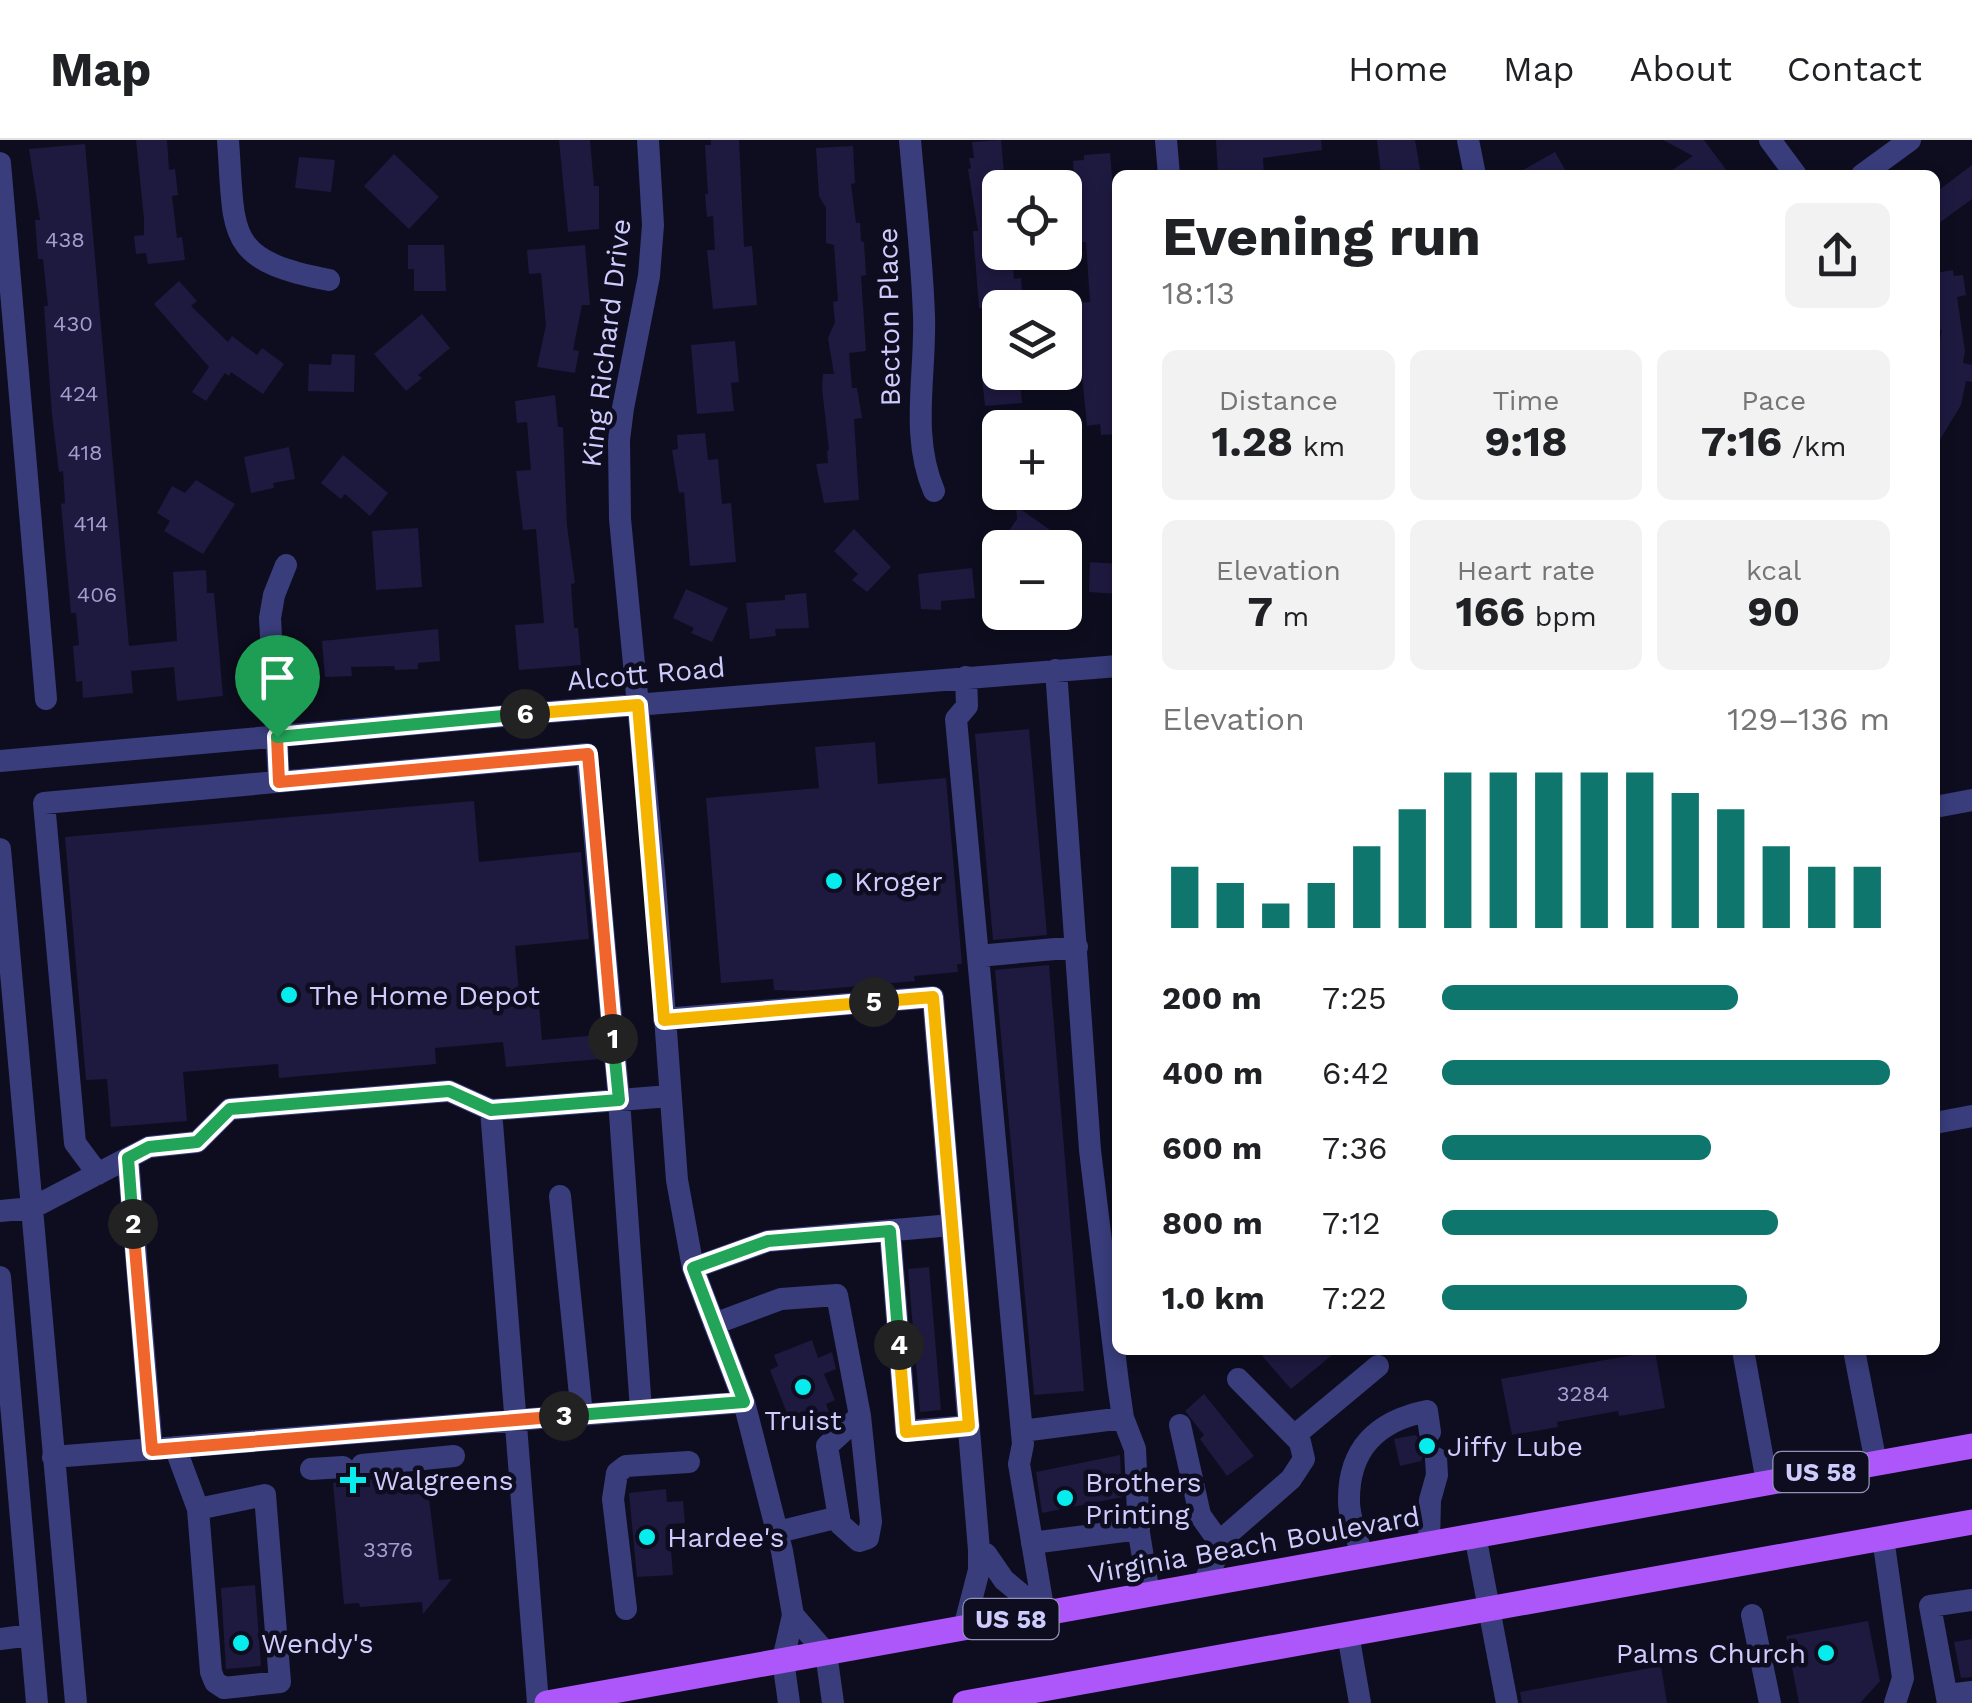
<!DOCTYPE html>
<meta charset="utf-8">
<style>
body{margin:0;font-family:"Work Sans",sans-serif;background:#f2f2f2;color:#202124;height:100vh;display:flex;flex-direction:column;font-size:38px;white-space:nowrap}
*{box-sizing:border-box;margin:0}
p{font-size:32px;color:#757577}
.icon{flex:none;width:55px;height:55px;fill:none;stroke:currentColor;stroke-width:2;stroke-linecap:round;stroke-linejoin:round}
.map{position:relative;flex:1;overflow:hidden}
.drawer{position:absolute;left:1112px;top:30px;width:828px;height:1185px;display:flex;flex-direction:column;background:#fff;border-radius:15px;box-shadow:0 5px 15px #0003}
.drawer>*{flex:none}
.tools{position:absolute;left:982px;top:30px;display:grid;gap:20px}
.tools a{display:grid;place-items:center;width:100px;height:100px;border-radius:15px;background:#fff;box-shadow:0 5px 15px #0003;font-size:50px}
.pin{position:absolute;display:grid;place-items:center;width:85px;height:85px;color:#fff;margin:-102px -42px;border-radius:50% 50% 50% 0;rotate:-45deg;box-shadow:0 0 10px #0007}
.pin .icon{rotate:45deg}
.km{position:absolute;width:50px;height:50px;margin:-25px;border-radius:50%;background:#222;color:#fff;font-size:28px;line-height:50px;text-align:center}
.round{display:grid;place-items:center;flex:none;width:105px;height:105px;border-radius:15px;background:#f2f2f2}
.summary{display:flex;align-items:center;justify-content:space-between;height:170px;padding:0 50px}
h1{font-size:55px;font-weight:700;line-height:75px}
.figures{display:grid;grid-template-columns:repeat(3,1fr);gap:15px;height:170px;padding:10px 50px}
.figures div{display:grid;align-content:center;border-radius:15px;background:#f2f2f2;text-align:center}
.figures b{font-size:42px;font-weight:700}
.figures small{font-size:28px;font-weight:400}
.figures p{font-size:28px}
.chart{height:280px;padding:20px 50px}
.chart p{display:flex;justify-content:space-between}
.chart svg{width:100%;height:180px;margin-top:10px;stroke:#0f766e;stroke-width:6}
ul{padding:0 50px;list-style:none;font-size:32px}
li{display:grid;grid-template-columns:160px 120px 1fr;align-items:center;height:75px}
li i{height:25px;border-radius:12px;background:#0f766e}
header{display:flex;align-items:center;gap:60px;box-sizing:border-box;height:140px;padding:0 50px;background:#fff;border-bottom:2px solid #e0e0e0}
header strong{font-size:48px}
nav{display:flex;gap:55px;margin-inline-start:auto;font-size:35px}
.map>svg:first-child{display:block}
.building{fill:#1e193f}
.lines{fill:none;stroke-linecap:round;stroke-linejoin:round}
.minor{stroke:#393d7c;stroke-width:22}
.major{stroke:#ad56fa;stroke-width:25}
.split-1-casing{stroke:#fff;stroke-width:20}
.split-2-casing{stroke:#fff;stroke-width:20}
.split-3-casing{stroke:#fff;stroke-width:20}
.split-4-casing{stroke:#fff;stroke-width:20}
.split-5-casing{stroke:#fff;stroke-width:20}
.split-6-casing{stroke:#fff;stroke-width:20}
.split-7-casing{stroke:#fff;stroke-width:20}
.split-1{stroke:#f0652b;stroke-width:12}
.split-2{stroke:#22a559;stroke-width:12}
.split-3{stroke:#f0652b;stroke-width:12}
.split-4{stroke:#22a559;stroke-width:12}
.split-5{stroke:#f5b400;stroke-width:12}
.split-6{stroke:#f5b400;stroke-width:12}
.split-7{stroke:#22a559;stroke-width:12}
.poi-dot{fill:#07edee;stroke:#0e0d1f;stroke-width:4}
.labels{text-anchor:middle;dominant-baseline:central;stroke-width:9;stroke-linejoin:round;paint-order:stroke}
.number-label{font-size:22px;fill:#a19fce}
.shield{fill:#0e0d1f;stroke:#9493ba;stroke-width:2.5}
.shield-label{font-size:25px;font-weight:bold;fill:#cdccfd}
.street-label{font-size:28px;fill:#cdccfd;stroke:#0e0d1f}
.poi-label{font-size:28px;fill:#cdccfd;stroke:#0e0d1f;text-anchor:start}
</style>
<header>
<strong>Map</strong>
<nav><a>Home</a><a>Map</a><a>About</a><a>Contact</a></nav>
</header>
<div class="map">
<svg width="1972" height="1563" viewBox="0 0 1972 1563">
<rect width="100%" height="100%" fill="#0e0d1f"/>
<path class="building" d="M136,0h31l2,30 6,-1 3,26 -6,1 5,42 5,-1 3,23 -37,4 -2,-11 -10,1 -2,-18 10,-1v-16z
M559,0h31l4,46h5v43l-31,3z
M711,0h28l5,107 8,-1 5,59 -44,4 -6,-59h8l-2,-34 -6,1 -2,-23h3l-3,-49h6z
M1001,0l4,45h-5v67h12l2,27 7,-1 2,30h-44l-6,-77h5l-10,-62 3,-1 -2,-10h5l-2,-16z
M1216,0h105l1,10 -59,8 1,17h-46z
M1377,0h38l6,35h-40z
M1663,0h41l26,35h-65l28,-19z
M85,4l44,502 48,-5 -4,-69 33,-2 1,23h7l9,103 -46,5 -3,-34 -43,4 2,22 -50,5 -1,-17 -6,1 -3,-36 6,-1 -3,-32h-5l-10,-109 4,-1 -2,-32 -4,1 -7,-57 -8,-109h4l-5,-47h-5l-3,-39h5l-11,-71z
M853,6l2,37 -4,1 5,39h4l1,18 3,1 2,33 -5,1 5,75 -17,2 3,35h5l5,30 -8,1 5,81 -35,3 -8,-39 12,-1 -1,-12 2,-1 -7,-62 1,-14h11l-6,-36 7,-16 -2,-20 5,-1 -4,-56 -8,-2v-35l-7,-12 -3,-48z
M1555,12l13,23h-54z
M1110,13l7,83 1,198 -17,1 -1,-11 -13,2 -12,-123 15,-1 -4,-60h-8l-2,-31h-8l-3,-27 9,-1 -1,-22 11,-1v-5z
M394,14l45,43 -30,32 -45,-43z
M299,17l36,3 -4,32 -36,-4z
M1972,25v34l-37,27v-33z
M408,105h36l2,46h-32v-22h-6z
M585,105l5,60h-8l-9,45 6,1 -4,22 -38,-6 9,-42 -5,-52 -12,1 -2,-24z
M1953,130l1,6 9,-1 3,20 -9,2 8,54 -2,12 9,2v17l-6,-1 -5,24 -26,43v-85l7,-33 -7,1v-58z
M179,141l18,20 -6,5 37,36 4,-6 25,19 5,-7 22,16 -21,30 -32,-22 -2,4 -4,-3 -19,28 -14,-9 17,-25 -55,-63z
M422,174l28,34 -32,27 4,3 -16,13 -32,-37z
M735,201l4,41 -8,1 3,28 -37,3 -6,-69z
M332,214l23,1 -1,37 -46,-1 1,-27 22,1z
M990,232h29l3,31 -37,3 -3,-29 9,-1z
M555,255l3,32h5l4,99 8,57 -4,1 3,44h4l3,37 -62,5 -4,-45 29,-2 -8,-94 -13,1 -7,-59 15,-1 -4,-48 -10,1 -2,-22z
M705,293l3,27 10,-1 4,45 9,-1 5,59 -46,4 -6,-74 -5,1 -7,-43 6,-1 -1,-14z
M289,307l6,32 -22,4 1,5 -23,5 -7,-36z
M343,315l45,38 -18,23 -25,-22 -4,5 -20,-16z
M196,340l39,24 -32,50 -39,-23 6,-10 -13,-8 15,-27 13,7z
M1016,366l37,26 -11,16h-45l20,-29z
M418,388l4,59 -46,3 -4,-59z
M854,389l37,38 -24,25 -15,-12 6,-6 -24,-23z
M1090,422l28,2v30l-29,-2z
M972,428l3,30 -34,3v9l-20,-1 -3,-35z
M686,449l42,19 -16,34 -21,-9 3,-5 -21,-10z
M806,453l3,35 -34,1 1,7 -26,3 -4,-36 39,-3v-5z
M438,489l2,32 -22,2v6l-23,1 -1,-4 -43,1 1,9 -27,1 -3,-36z
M1029,589l18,206 -54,5 -18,-206z
M875,602l3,42 68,-6 16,186h-5l1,8 -44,4 1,5 -113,10 -28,-1 -1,-11 -52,4 -15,-185 113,-10 -4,-41z
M474,661l5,61 102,-10 8,87 -74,7 5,60 19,-1 3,35 56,-5 2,24 -94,8 -3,-25 -68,6 1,16 -157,14 -1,-14 -95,8 4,49 -76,6 -4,-48 -21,1 -21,-243z
M1049,825l35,426 -50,4 -39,-425z
M929,1127l12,143 -21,2 -12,-143z
M812,1200l6,18 14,-6 4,17 -12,5 11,26 -9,4 3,8 -37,14 -22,-56 8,-4 -4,-11z
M1257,1210h81l-47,39z
M1655,1211l10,57 -46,8 -1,-5 -61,11 1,5 -46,8 -11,-56z
M1204,1254l50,62 -27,20 -27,-37 4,-4 -19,-24z
M1415,1295l12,11 -6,15 -21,5 -6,-27z
M1120,1315l2,42 -80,16 -6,-41z
M426,1334l13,106 13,-1 -29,35 -1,-12 -62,5 -1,-4 -15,1 -11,-121 21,-6 9,3z
M666,1349l1,13 16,-1 2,22 -16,1 4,51 -36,2 -8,-84z
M255,1445l6,81 -35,3 -5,-81z
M1868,1481l12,60 -20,22h-61l-13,-67z
M1972,1499v38l-11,1 -7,-36z
M1661,1526l6,37h-145l-2,-11z"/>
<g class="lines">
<path class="minor" d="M228,0c7,95 -4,120 101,140
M648,0l5,85 -4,51 -26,132 -4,32 1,79 35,363 22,298 16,88 51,134 38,149 11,64 -10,45 6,43
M910,0c5,59 12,117 14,176 2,59 -14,119 10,175
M1166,0l3,35
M1468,0l7,35
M1770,0l26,35
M0,23l46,536
M1862,35l48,-35
M1056,530l34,480 28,233 5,35 12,31 4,84 10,61
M966,537l1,29 -11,13 67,725 -4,20 25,149
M0,621l561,-50 557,-45
M279,642l-9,-164 4,-23 12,-30
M1935,667l37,-7
M0,709l76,854
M978,816l99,-9
M664,879l269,-22 46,553
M491,970l47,593
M1935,983l37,-7
M128,1018l24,291
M98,1034l-23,-31 -31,-340 543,-49 32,346 22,310
M560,1056l22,219
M0,1071l32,-3 117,-61 48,-5 33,-33 219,-18 42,19 179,-14
M890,1091l16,200 63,-5
M693,1128l75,-27 184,-16
M0,1137l37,426
M714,1184l67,-25 56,-4 23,121 11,106 -3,16 -9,3 -19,-17 -13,-78 33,-30
M1743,1210l24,132
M1854,1210l22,113
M1180,1285l20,90 22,31
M1022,1291l101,-13
M1294,1296l84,-70
M175,1307l23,62 13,163 4,10 9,6 56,-6 -15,-187 -67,14
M53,1317l691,-55
M362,1325l92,-9
M311,1329l32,-2
M778,1392l61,-15
M1475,1395l32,168
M1883,1398l20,140 -8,25
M1032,1403l107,-14
M1429,1404l1,-44 7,-25 -1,-17
M1362,1416c-4,-17 -13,-37 -13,-54 -1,-53 28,-81 78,-91l3,21
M1203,1444l25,-50 63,-55 13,-20 -4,-17 -62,-63
M626,1469l-13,-110 4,-26 9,-7 63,-4
M793,1475l33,38 7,50
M1752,1475l18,88
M964,1488l15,-58v-20l7,4 18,26 40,33
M1348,1494l12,69
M0,1499l31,-4
M1947,1555l25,-3
M1948,1563l-18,-97 42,-6"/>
<path class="major" d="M547,1563l1425,-257
M965,1563l1007,-181"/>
</g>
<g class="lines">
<g class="split-1-casing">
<path id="split-1" d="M277,597l2,45 309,-28 25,285"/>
</g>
<g class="split-2-casing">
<path id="split-2" d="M133,1084l-5,-66 21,-11 48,-5 33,-33 219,-18 42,19 128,-10 -6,-61"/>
</g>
<g class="split-3-casing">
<path id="split-3" d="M133,1084l19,226 412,-34"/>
</g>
<g class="split-4-casing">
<path id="split-4" d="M564,1276l180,-14 -51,-134 75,-27 122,-10 9,114"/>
</g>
<g class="split-5-casing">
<path id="split-5" d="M874,862l59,-5 36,429 -63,6 -7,-87"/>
</g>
<g class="split-6-casing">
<path id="split-6" d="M525,574l113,-9 26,315 210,-18"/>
</g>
<g class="split-7-casing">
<path id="split-7" d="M277,597l248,-23"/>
</g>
<use href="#split-1" class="split-1"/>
<use href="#split-2" class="split-2"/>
<use href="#split-3" class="split-3"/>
<use href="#split-4" class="split-4"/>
<use href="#split-5" class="split-5"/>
<use href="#split-6" class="split-6"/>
<use href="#split-7" class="split-7"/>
</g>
<g class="poi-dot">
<circle cx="834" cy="741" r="10"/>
<circle cx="289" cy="855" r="10"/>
<circle cx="803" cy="1247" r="10"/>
<circle cx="1427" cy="1306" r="10"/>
<path d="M348 1325h10v10h10v10h-10v10h-10v-10h-10v-10h10z"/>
<circle cx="1065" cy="1358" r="10"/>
<circle cx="647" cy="1397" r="10"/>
<circle cx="241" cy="1503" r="10"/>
<circle cx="1826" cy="1513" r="10"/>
</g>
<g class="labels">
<g class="number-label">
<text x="65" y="99">438</text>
<text x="73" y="183">430</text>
<text x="79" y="253">424</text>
<text x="85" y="312">418</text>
<text x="91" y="383">414</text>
<text x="97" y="454">406</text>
<text x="1583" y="1253">3284</text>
<text x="388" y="1409">3376</text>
</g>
<g class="shield">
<rect x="1773.5" y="1312" width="95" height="40" rx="8"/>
<rect x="963.5" y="1459" width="95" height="40" rx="8"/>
</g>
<g class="shield-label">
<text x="1821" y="1332">US 58</text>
<text x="1011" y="1479">US 58</text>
</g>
<g class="street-label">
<text transform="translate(889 177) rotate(-91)">Becton Place</text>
<text transform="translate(606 203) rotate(-83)">King Richard Drive</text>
<text transform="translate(646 534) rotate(-5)">Alcott Road</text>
<text transform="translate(1254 1405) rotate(-10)">Virginia Beach Boulevard</text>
</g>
<g class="poi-label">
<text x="854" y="741">Kroger</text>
<text x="309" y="855">The Home Depot</text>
<text x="803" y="1280" text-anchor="middle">Truist</text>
<text x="1447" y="1306">Jiffy Lube</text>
<text x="373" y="1340">Walgreens</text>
<text x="1085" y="1342">Brothers<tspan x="1085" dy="32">Printing</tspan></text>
<text x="667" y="1397">Hardee's</text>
<text x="261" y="1503">Wendy's</text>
<text x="1806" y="1513" text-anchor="end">Palms Church</text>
</g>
</g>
</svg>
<div class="tools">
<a><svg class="icon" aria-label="locate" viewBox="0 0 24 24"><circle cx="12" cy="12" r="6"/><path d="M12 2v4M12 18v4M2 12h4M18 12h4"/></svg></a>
<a><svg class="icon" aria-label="layers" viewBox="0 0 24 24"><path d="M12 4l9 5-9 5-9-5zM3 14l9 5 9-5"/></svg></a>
<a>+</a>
<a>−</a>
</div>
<div class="pin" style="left:277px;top:597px;background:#1e9e55"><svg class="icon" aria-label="arrive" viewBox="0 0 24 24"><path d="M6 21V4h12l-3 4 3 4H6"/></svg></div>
<b class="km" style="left:613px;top:899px">1</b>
<b class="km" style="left:133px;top:1084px">2</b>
<b class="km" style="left:564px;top:1276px">3</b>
<b class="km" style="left:899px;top:1205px">4</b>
<b class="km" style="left:874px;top:862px">5</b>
<b class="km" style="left:525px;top:574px">6</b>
<section class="drawer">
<div class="summary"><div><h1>Evening run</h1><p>18:13</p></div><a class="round"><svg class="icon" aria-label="share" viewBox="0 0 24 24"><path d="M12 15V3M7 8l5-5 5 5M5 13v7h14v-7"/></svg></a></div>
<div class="figures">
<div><p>Distance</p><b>1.28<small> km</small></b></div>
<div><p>Time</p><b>9:18</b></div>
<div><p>Pace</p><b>7:16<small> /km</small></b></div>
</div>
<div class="figures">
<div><p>Elevation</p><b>7<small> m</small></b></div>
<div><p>Heart rate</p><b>166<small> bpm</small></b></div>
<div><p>kcal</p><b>90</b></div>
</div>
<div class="chart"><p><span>Elevation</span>129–136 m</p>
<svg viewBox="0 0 160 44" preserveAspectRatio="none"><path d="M5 44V29M15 44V33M25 44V38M35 44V33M45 44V24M55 44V15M65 44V6M75 44V6M85 44V6M95 44V6M105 44V6M115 44V11M125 44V15M135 44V24M145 44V29M155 44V29"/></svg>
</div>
<ul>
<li><b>200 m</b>7:25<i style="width:66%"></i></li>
<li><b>400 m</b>6:42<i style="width:100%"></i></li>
<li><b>600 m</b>7:36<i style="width:60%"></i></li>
<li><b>800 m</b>7:12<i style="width:75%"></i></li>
<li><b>1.0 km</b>7:22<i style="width:68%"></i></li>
</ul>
</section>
</div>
